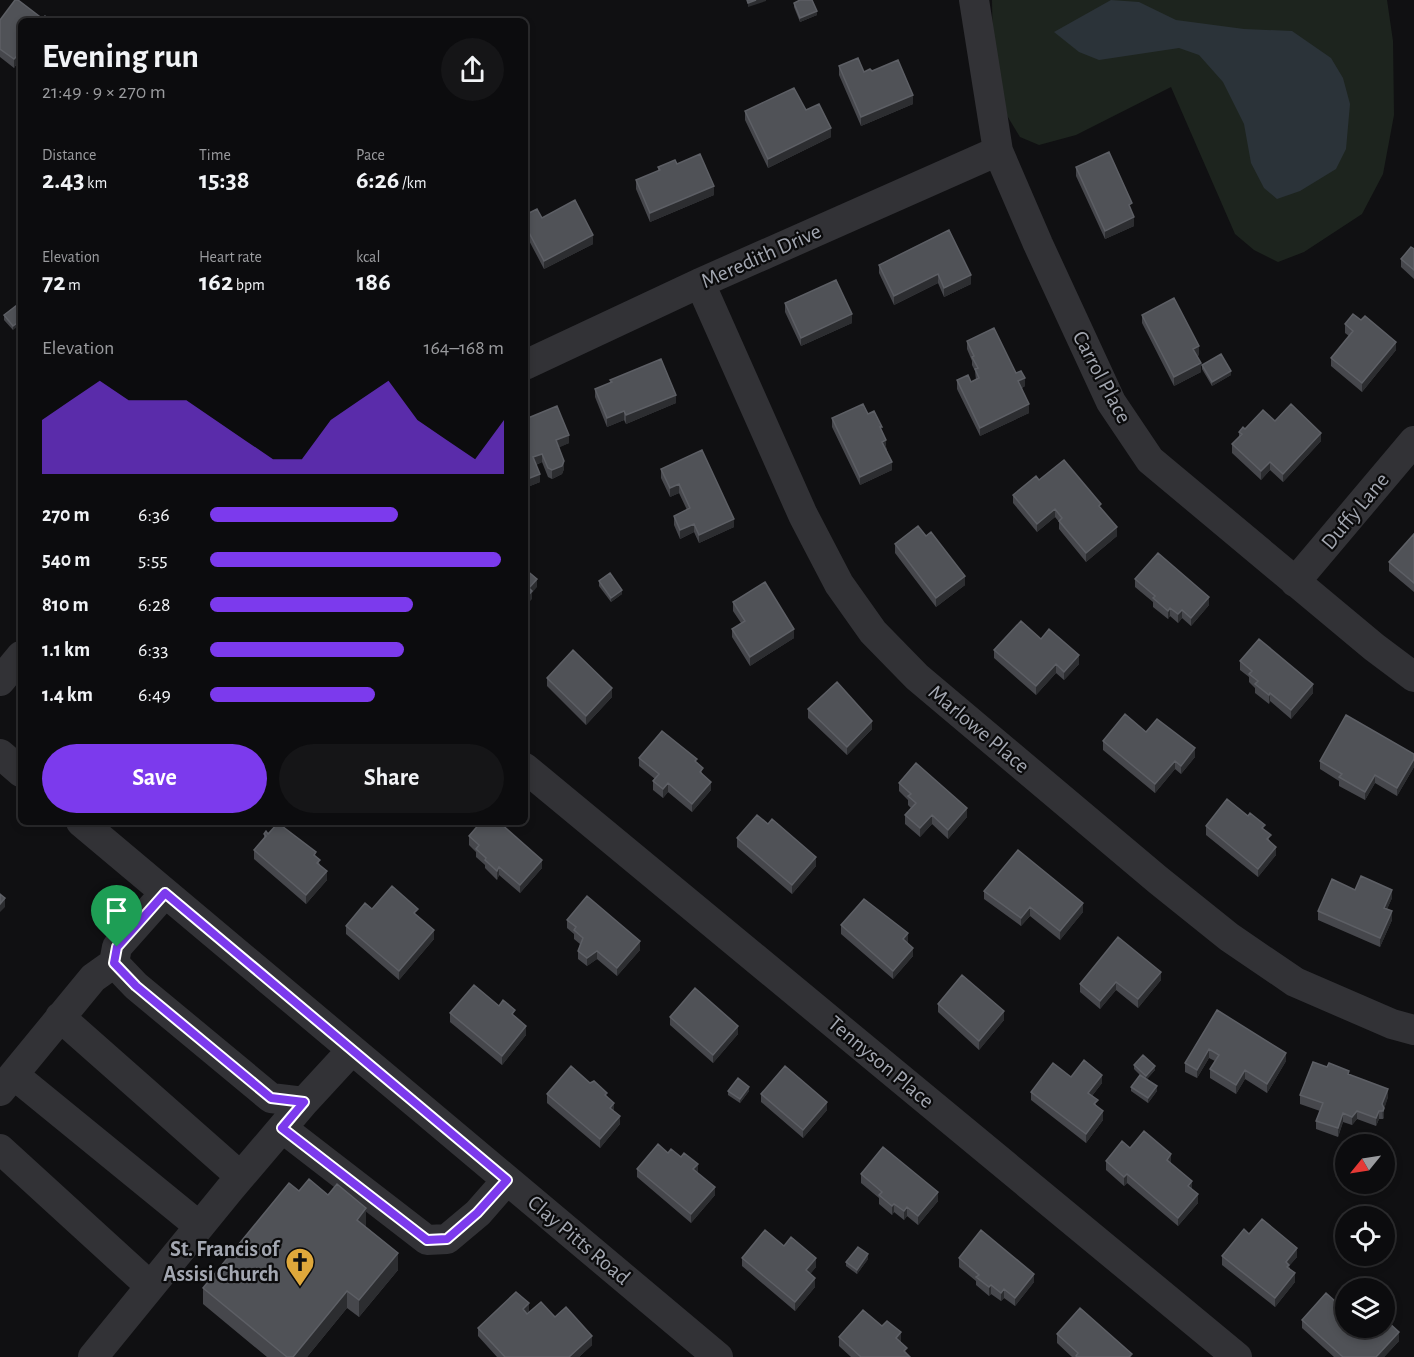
<!DOCTYPE html>
<meta charset="utf-8">
<style>
body{margin:0;font-family:"Alegreya Sans",sans-serif;background:#151517;color:#f1f3f6;height:100vh;display:flex;flex-direction:column;font-size:22px;white-space:nowrap}
*{box-sizing:border-box;margin:0}
p{font-size:20px;color:#9a9b9e}
.icon{flex:none;width:33px;height:33px;fill:none;stroke:currentColor;stroke-width:2;stroke-linecap:round;stroke-linejoin:round}
.map{position:relative;flex:1;overflow:hidden}
.details{position:absolute;left:18px;top:18px;width:510px;height:807px;display:flex;flex-direction:column;background:#0c0c0e;border-radius:9px;box-shadow:0 3px 9px #0003,0 0 0 2px #2c2c2e}
.details>*{flex:none}
.needle{width:39px;rotate:240deg}
.buttons{position:absolute;left:1335px;top:1134px;display:grid;gap:12px}
.buttons a{display:grid;place-items:center;width:60px;height:60px;border-radius:50%;background:#0c0c0e;box-shadow:0 3px 9px #0003,0 0 0 2px #2c2c2e;font-size:30px}
.pin{position:absolute;display:grid;place-items:center;width:51px;height:51px;color:#fff;margin:-62px -26px;border-radius:50% 50% 50% 0;rotate:-45deg;box-shadow:0 0 6px #0007}
.pin .icon{rotate:45deg}
.round{display:grid;place-items:center;flex:none;width:63px;height:63px;border-radius:32px;background:#151517}
.summary{display:flex;align-items:center;justify-content:space-between;height:102px;padding:0 24px}
h1{font-size:33px;font-weight:700;line-height:45px}
.metrics{display:grid;grid-template-columns:repeat(3,1fr);gap:9px;height:102px;padding:6px 24px}
.metrics div{display:grid;align-content:center}
.metrics b{font-size:26px;font-weight:700}
.metrics small{font-size:16px;font-weight:400}
.metrics p{font-size:16px}
.chart{height:168px;padding:12px 24px}
.chart p{display:flex;justify-content:space-between}
.chart svg{width:100%;height:108px;margin-top:6px;fill:#7c3aed;opacity:.7}
.cta{display:flex;gap:12px;margin-top:auto;padding:12px 24px}
.cta a{flex:1;height:69px;border-radius:36px;background:#7c3aed;color:#fff;font-size:24px;font-weight:700;line-height:69px;text-align:center}
.cta a+a{background:#151517;color:#f1f3f6}
ul{padding:0 24px;list-style:none;font-size:20px}
li{display:grid;grid-template-columns:96px 72px 1fr;align-items:center;height:45px}
li i{height:15px;border-radius:8px;background:#7c3aed}
.map>svg:first-child{display:block}
.green{fill:#1d241e}
.water{fill:#2b3339}
.lines{fill:none;stroke-linecap:round;stroke-linejoin:round}
.minor{stroke:#323236;stroke-width:30}
.wall{fill:#46474c}
.shaded-wall{fill:#2c2d30}
.building{fill:#505257;stroke:#5d5f65;stroke-width:1.5}
.route-casing{stroke:#fff;stroke-width:12}
.route{stroke:#7c3aed;stroke-width:8}
.labels{text-anchor:middle;dominant-baseline:central;stroke-width:4.5;stroke-linejoin:round;paint-order:stroke}
.street-label{font-size:22px;fill:#a3a7b1;stroke:#0b0b0c}
.poi-label{font-size:22px;font-weight:bold;fill:#a3a7b1;stroke:#0b0b0c;text-anchor:end}
</style>
<div class="map">
<svg width="1414" height="1357" viewBox="0 0 1414 1357">
<rect width="100%" height="100%" fill="#101012"/>
<path class="green" d="M992,0h395l6,41 1,74 -11,59 -21,40 -58,38 -26,10 -24,-12 -19,-16 -64,-147 -95,48 -37,10 -19,-8 -20,-33 -7,-49z"/>
<path class="water" d="M1111,0l28,2 37,18 68,9 48,2 39,27 12,20 7,26 -4,45 -10,20 -36,22 -23,8 -13,-11 -13,-25 -7,-39 -21,-42 -24,-27 -20,-7 -80,12 -20,-8 -25,-20z"/>
<g class="lines">
<path class="minor" d="M974,0l24,151 40,93 73,158 39,58 224,187 40,30
M700,283l103,232 36,69 34,48 44,45 241,203 71,57 66,45 97,42 22,6
M525,365l175,-82 298,-132
M1295,582l119,-141
M0,681l21,-25
M0,754l21,18
M525,768l712,589
M81,822l637,535
M165,893l-48,54 -3,16 22,23 135,112 33,4 48,-52
M60,1017l180,159
M14,1075l185,151
M0,1091l93,-113 21,-15
M282,1128l145,112 20,-1 31,-26 29,-33
M0,1149l150,137
M93,1357l137,-168 74,-87"/>
</g>
<path class="wall" d="M794,3l23,12 -17,7 -6,-15z
M43,19l8,2h-30v48l-5,-4 -2,3 -14,-11v-37z
M839,66l25,6 8,-1 41,33 -52,22 -22,-51z
M806,110l25,27 -63,31 -23,-48v-9z
M658,167l56,28 -64,27 -14,-33v-9l22,-9z
M1076,167l56,45 2,14 -29,13 -29,-63z
M525,215l17,3 51,26 -49,25 -19,-36z
M1414,249v30l-13,-12v-8z
M879,265l92,10v9l-27,13 -6,-14 -44,22 -15,-32z
M21,302l-8,28 -9,-10v-5z
M785,303l67,20 -51,23 -16,-34z
M1142,315l57,40 -2,1 4,16 -27,14 -32,-63z
M1345,324l51,26 -34,42 -31,-26v-8l18,-22 -4,-3z
M967,341l49,32 9,13 -3,2 7,25 -49,23 -23,-47v-9l14,2 5,-2 -1,-9 -3,-6v-4l-5,-12z
M1202,365l29,10 -19,11 -10,-17z
M610,380l66,23 -50,21 -2,-4 -17,7 -12,-30v-8l15,-6z
M868,414l14,17 10,39 -32,15 -28,-58v-9z
M525,415l3,3 41,25 -10,4 5,22 -2,5 -10,5 -4,-2 -6,-15 -6,3 4,17 -15,6z
M1275,421l46,20 -38,41 -13,-12 -9,10 -29,-27v-9l7,-6v-6l6,-3z
M661,469l73,58 -35,16 -5,-11 -14,7 -6,-14v-9l13,-6 -8,-17 -9,4 -9,-19z
M1039,480l62,29 16,27 -31,26 -27,-33v-7l-4,-5 -18,15 -24,-29v-8z
M1414,534v58l-25,-21v-9z
M895,544l70,41 -29,22 -41,-54z
M1135,579l74,26 -18,21 -9,-8 -4,5 -8,-7 -2,3 -15,-12v-5l-18,-15z
M599,581l23,13 -11,8 -12,-16z
M733,602l61,36 -44,28 -18,-29v-8l9,-6 -8,-12z
M1041,639l38,25 -15,16 -8,-7 -20,22 -42,-37v-8z
M1240,661l73,32 -22,26 -21,-18 -1,3 -14,-11v-5l-6,-6v-5l-9,-7z
M547,678l65,19 -26,28 -39,-39z
M808,709l64,20 -25,26 -39,-37z
M1146,732l49,25 -14,17 -6,-5 -20,24 -52,-43v-9z
M1414,754v13l-17,29 -22,-13 -10,17 -26,-14v-5l-19,-12v-8z
M639,758l58,5 14,27 -19,22 -24,-20 -5,6 -10,-8v-9l2,-2 -16,-13z
M899,783l68,34 -19,22 -16,-15 -12,13 -15,-13v-9l6,-7 -3,-3v-5l-9,-9z
M768,824l48,42 -24,28 -55,-47v-9z
M1206,826l59,4 11,25 -18,22 -52,-42z
M264,834h4l48,22 11,24 -21,24 -52,-45v-9l10,-11z
M469,836l73,32 -22,25 -21,-18 -2,5 -12,-12v-3l-9,-8v-5l-7,-7z
M1355,890l37,8 -5,11 5,11 -12,27 -62,-27v-9z
M984,891l99,21 -23,28 -30,-24 -9,10 -37,-27z
M372,909l46,7 16,23 -35,41 -53,-46v-8z
M567,920l73,30 -23,26 -20,-17 -10,7 -9,-7v-8l2,-7 -6,-5v-5l-7,-6z
M841,925l67,17v1l5,13 -20,23 -52,-45z
M1161,972v8l-23,28 -22,-18 -16,19 -20,-17v-8z
M938,1004l66,16 -25,30 -41,-38z
M499,1006l16,11 11,18 -24,30 -52,-43v-9z
M1217,1010l69,51 -19,32 -22,-14 -9,15 -26,-16v-9l5,-8 -6,-3 -12,20 -12,-6v-9z
M670,1017l68,17 -25,29 -43,-38z
M1134,1065l21,5 -8,9 10,12 -9,12 -17,-12v-4l9,-12 -6,-6z
M1349,1075l39,22 -4,11v9l-1,2h-4l-3,7 -19,-7 -5,6 -9,-3 -5,15 -22,-8v-8l4,-10 -20,-7v-9z
M1071,1077l31,6 -10,13 11,24 -17,23 -55,-43v-8z
M590,1083l17,13 13,28 -20,24 -53,-45v-9z
M728,1091h21l-9,12 -12,-8z
M761,1094l66,16 -24,28 -42,-36z
M1130,1148l41,14v1l21,27 6,13 -20,23 -51,-43 -3,3 -18,-16v-9z
M668,1153l30,20 17,22 -24,28 -54,-46v-8z
M861,1174l77,27 -20,24 -11,-9 -3,4 -10,-8 -2,3 -13,-11v-6l-18,-15z
M299,1191l29,4 38,30 -1,1 33,44 -39,47 -12,-9 -40,49h-40l-64,-53v-16z
M1249,1234l48,23 -8,9 6,16 -20,25 -53,-42v-9z
M784,1246l32,21 -6,7 5,13 -20,24 -53,-45v-8z
M959,1258l75,24 -19,24 -11,-8 -3,3 -10,-7 -2,2 -13,-11v-4l-17,-14z
M868,1259l-11,15 -11,-8v-4z
M529,1312l26,5 37,28 -13,12h-82l-19,-21v-8z
M1302,1320l65,10v-2h17l4,-6 11,19 -15,16h-50l-32,-29z
M882,1326l19,15 -1,1 7,12 3,3h-59l-12,-11v-9z
M1057,1334l75,23h-60l-15,-14z"/>
<path class="shaded-wall" d="M756,0h10v1l-18,6v-4z
M817,11v4l-17,7v-4z
M16,57v8l-2,3v-9z
M913,95v9l-52,22v-9z
M831,128v9l-63,31v-9z
M714,186v9l-64,27v-9z
M1134,217v9l-29,13v-8z
M593,235v9l-49,25v-8z
M938,274v9l-44,22v-9z
M971,275v9l-27,13v-9z
M852,314v9l-51,23v-8z
M21,320v4l-8,6v-4z
M1396,342v8l-34,42v-9z
M1199,346v9l-6,3v-9z
M1201,363v9l-27,14v-9z
M1231,371v4l-19,11v-4z
M1025,378v8l-7,4v-9z
M676,395v8l-50,21v-9z
M1029,404v9l-49,23v-8z
M624,411v9l-17,7v-9z
M1321,433v8l-38,41v-8z
M569,435v8l-13,6v-9z
M886,440v9l-4,2v-9z
M542,454v8l-9,4v-9z
M564,461v8l-2,5 -10,5v-9z
M892,462v8l-32,15v-8z
M1270,462v8l-9,10v-9z
M540,474v8l-15,6v-8z
M679,484v9l-9,4v-9z
M1055,509v8l-18,15v-8z
M734,519v8l-35,16v-8z
M694,524v8l-14,7v-9z
M1117,527v9l-31,26v-9z
M965,576v9l-29,22v-9z
M537,579v8l-5,6v6l-7,8v-8l4,-11z
M622,590v4l-11,8v-4z
M1209,597v8l-18,21v-8z
M1170,608v8l-2,3v-8z
M1182,610v8l-4,5v-9z
M794,629v9l-44,28v-9z
M1079,655v9l-15,16v-8z
M1056,664v9l-20,22v-9z
M1313,684v9l-22,26v-9z
M612,688v9l-26,28v-9z
M1270,693v8l-1,3v-9z
M872,721v8l-25,26v-8z
M1195,748v9l-14,17v-8z
M1414,759v8l-17,29v-8z
M1175,761v8l-20,24v-9z
M1375,775v8l-10,17v-8z
M711,782v8l-19,22v-8z
M668,783v9l-5,6v-9z
M967,808v9l-19,22v-9z
M932,815v9l-12,13v-9z
M1276,847v8l-18,22v-8z
M816,857v9l-24,28v-9z
M542,860v8l-22,25v-8z
M499,867v8l-2,5v-9z
M327,871v9l-21,24v-9z
M1392,890v8l-8,18v-8z
M5,898v9l-5,5v-8z
M1083,903v9l-23,28v-9z
M1030,907v9l-9,10v-8z
M1392,911v9l-12,27v-9z
M434,930v9l-35,41v-9z
M908,933v9l-5,6v-9z
M640,941v9l-23,26v-8z
M913,948v8l-20,23v-8z
M597,951v8l-10,7v-8z
M1161,972v8l-23,28v-9z
M1116,982v8l-16,19v-8z
M1004,1011v9l-25,30v-9z
M526,1026v9l-24,30v-9z
M738,1026v8l-25,29v-8z
M1209,1049v9l-12,20v-8z
M1286,1053v8l-19,32v-9z
M1155,1066v4l-9,10v-4z
M1245,1070v9l-9,15v-9z
M1102,1075v8l-14,18v-8z
M1157,1086v5l-9,12v-5z
M749,1087v4l-9,12v-4z
M1388,1089v8l-4,13v-2v9l-1,2 -1,-15z
M827,1102v8l-24,28v-8z
M614,1103v8l-4,-3z
M1103,1111v9l-17,23v-9z
M1357,1111v8l-5,6v-8z
M1379,1111v8l-3,7v-8z
M1343,1113v9l-5,15v-9z
M620,1116v8l-20,24v-9z
M1171,1154v8l-4,6v-8z
M698,1164v9l-5,-4z
M1127,1174v9l-3,3v-9z
M1192,1181v9l-4,-4z
M715,1187v8l-24,28v-9z
M938,1192v9l-20,24v-9z
M1198,1194v9l-20,23v-8z
M894,1204v8l-2,3v-9z
M907,1207v9l-3,4v-9z
M366,1208v17l-9,11v-16z
M1297,1248v9l-8,9v7l-3,-11z
M398,1253v17l-39,47v-17z
M868,1254v5l-11,15v-4z
M816,1258v9l-10,12v-9z
M1295,1273v9l-20,25v-9z
M1034,1274v8l-19,24v-8z
M815,1278v9l-20,24v-9z
M991,1285v9l-2,2v-9z
M1004,1289v9l-3,3v-8z
M347,1291v17l-40,49h-14z
M529,1303v9l-6,5v-8z
M901,1332v9l-5,5v-8z
M1399,1332v9l-15,16h-8z
M592,1336v9l-13,12h-10z"/>
<path class="building" d="M15,0h3l25,19 2,-3 6,5h-30v39l-5,-3 -2,2 -14,-10v-29z
M747,0h9l-8,3z
M800,0h12l5,11 -17,7 -6,-15z
M858,58l6,14 6,-3 2,2 26,-11 15,35 -52,22 -22,-51z
M794,88l12,22 13,-6 12,24 -63,31 -23,-48z
M1109,152l23,51 -3,2 5,12 -29,14 -29,-64z
M700,154l14,32 -64,27 -14,-33 24,-10 -2,-3 17,-7 2,4z
M575,200l18,35 -49,26 -19,-36v-10l12,-6 5,9z
M949,230l22,45 -27,13 -6,-14 -44,22 -15,-31z
M1411,247l3,2v21l-13,-11z
M836,280l16,34 -51,24 -16,-35z
M1174,298l25,48 -6,3 8,14 -27,14 -32,-62z
M21,302v18l-8,6 -9,-11z
M1353,314l8,6 4,-4 31,26 -34,41 -31,-25 22,-27 -8,-7z
M994,328l22,45 5,-2 4,7 -7,3 11,23 -49,24 -23,-48 11,-5 3,7 8,-4 -4,-9 3,-1 -6,-11 2,-1 -7,-15z
M1221,354l10,17 -19,11 -10,-17z
M661,359l15,36 -50,20 -2,-4 -17,7 -12,-29 17,-7 -2,-2z
M863,404l5,10 6,-3 8,16h-2l6,13 -4,2 10,20 -32,15 -28,-59z
M1291,404l30,29 -38,41 -13,-12 -9,9 -29,-27 10,-10 -3,-2 4,-5 2,2 18,-19 12,11z
M557,406l12,29 -13,5 8,21 -2,5 -10,4 -4,-2 -6,-14 -9,3 7,17 -15,6v-65h1l2,3z
M702,450l32,69 -35,16 -5,-11 -14,6 -6,-14 16,-8 -11,-24 -9,4 -9,-19z
M1064,460l37,44 -2,2 18,21 -31,26 -27,-32 3,-3 -7,-9 -18,15 -24,-29 23,-19 3,4z
M918,526l8,10 5,-4 34,44 -29,22 -41,-54z
M1414,534v49l-25,-21z
M1158,553l51,44 -18,21 -9,-8 -4,4 -8,-6 -2,3 -15,-13 2,-2 -20,-17z
M525,569l12,10 -8,9 3,3 -7,8z
M610,573l12,17 -11,8 -12,-17z
M765,582l29,47 -44,28 -18,-28 13,-8 -12,-19z
M1021,621l20,18 8,-10 30,26 -15,17 -8,-8 -20,22 -42,-36z
M1259,639l54,45 -22,26 -21,-17 -1,2 -14,-11 3,-3 -9,-7 3,-3 -12,-10z
M573,650l39,38 -26,28 -39,-38z
M837,682l35,39 -25,26 -39,-38z
M1125,714l21,18 11,-13 38,29 -14,18 -6,-5 -20,23 -52,-43z
M1346,715l68,39v5l-17,29 -22,-13 -10,17 -26,-15 3,-3 -22,-13z
M662,731l35,28 -2,2 8,7 -3,4 11,10 -19,22 -24,-21 -5,6 -10,-8 6,-7 -20,-16z
M916,763l51,45 -19,22 -16,-15 -12,13 -15,-13 11,-12 -8,-7 3,-2 -12,-11z
M1227,799l21,17 2,-3 15,12 -3,3 9,7 -4,4 9,8 -18,22 -52,-43z
M757,815l11,9 4,-5 44,38 -24,28 -55,-47z
M481,822h18l43,38 -22,25 -21,-18 -2,4 -12,-11 1,-2 -10,-9 3,-4 -10,-9z
M278,823l38,29 -2,3 6,5 -3,3 10,8 -21,24 -52,-45 12,-14 -2,-2 2,-3 2,3z
M1018,850l65,53 -23,28 -30,-24 -9,11 -37,-27z
M1361,876l31,14 -8,18 8,3 -12,27 -62,-27 14,-32 23,11z
M392,886l26,23 -4,4 20,17 -35,41 -53,-45 19,-23 7,6z
M0,894l5,4 -5,6z
M587,896l53,45 -23,27 -20,-17 -10,7 -9,-7 5,-13 -9,-8 2,-3 -9,-7z
M864,899l44,34 -5,6 10,9 -20,23 -52,-46z
M1118,937l43,35 -23,27 -22,-17 -16,19 -20,-17z
M962,975l42,36 -25,30 -41,-37z
M474,985l25,21 4,-6 12,10 -3,4 14,12 -24,30 -52,-43z
M695,988l43,38 -25,29 -43,-38z
M1217,1010l69,43 -19,31 -22,-14 -9,15 -26,-16 9,-14 -10,-6 -12,21 -12,-7z
M1143,1055l12,11 -9,10 -12,-11z
M1084,1060l18,15 -14,18 10,7 -4,4 9,7 -17,23 -55,-42 22,-29 18,14z
M1313,1062l14,5 2,-4 20,8 -1,3 40,15 -6,15 2,4 -1,3h-4l-3,7 -19,-7 -5,6 -9,-4 -5,15 -22,-7 7,-18 -23,-8z
M571,1066l19,17 4,-2 13,12 -2,2 9,8 -4,5 10,8 -20,23 -53,-45z
M785,1066l42,36 -24,28 -42,-36z
M1140,1075l17,11 -9,12 -17,-11z
M738,1078l11,9 -9,12 -12,-8z
M1144,1131l27,23 -4,6 25,21 -4,5 10,8 -20,24 -51,-44 -3,3 -18,-16 16,-20 8,7z
M658,1144l10,9 3,-4 10,8 3,-4 14,11 -5,5 22,18 -24,27 -54,-45z
M883,1147l55,45 -20,24 -11,-9 -3,4 -10,-7 -2,2 -13,-11 3,-3 -21,-18z
M309,1179l19,16 9,-11 29,24 -9,12 41,33 -39,47 -12,-9 -54,66h-6l-84,-69 86,-105 10,8z
M1262,1219l35,29 -11,14 3,3 -2,2 8,6 -20,25 -53,-42 22,-27 5,5z
M765,1230l19,16 7,-9 25,21 -10,12 9,8 -20,24 -53,-44z
M981,1230l53,44 -19,24 -11,-9 -3,4 -10,-8 -2,2 -13,-10 3,-2 -20,-17z
M858,1247l10,7 -11,16 -11,-8z
M516,1292l13,11 -6,6 4,5 14,-12 14,15 11,-10 26,29 -23,21h-64l-27,-29z
M1326,1293l20,18v17h18l9,8 3,-4 -4,-4h12v-16l2,2 2,8 11,10 -23,25h-33l-41,-37z
M1080,1308l52,46 -3,3h-52l-1,-1 2,-3 -21,-19z
M863,1310l19,16 5,-5 14,11 -5,6 11,10 -3,3 6,6h-49l-22,-20z"/>
<g class="lines">
<g class="route-casing">
<path id="route" d="M165,893l342,287 -30,33 -30,26 -20,1 -145,-112 22,-26 -33,-4 -135,-112 -22,-23 3,-16z"/>
</g>
<use href="#route" class="route"/>
</g>
<defs>
<g id="church-pin" transform="scale(1.5)"><path d="M0 17L-7.5 6A9.5 9.5 0 1 1 7.5 6Z" fill="#dfa83b" stroke="#0b0b0c"/><path d="M-1.2-6h2.4v3.5h3.3v2.4h-3.3V6h-2.4V-.1h-3.3v-2.4h3.3Z" fill="#111"/></g>
</defs>
<g fill-rule="evenodd">
<use href="#church-pin" x="300" y="1262"/>
</g>
<g class="labels">
<g class="street-label">
<text transform="translate(761 256) rotate(-24)">Meredith Drive</text>
<text transform="translate(1102 377) rotate(62)">Carrol Place</text>
<text transform="translate(1355 511) rotate(-50)">Duffy Lane</text>
<text transform="translate(979 729) rotate(40)">Marlowe Place</text>
<text transform="translate(881 1062) rotate(40)">Tennyson Place</text>
<text transform="translate(579 1240) rotate(40)">Clay Pitts Road</text>
</g>
<g class="poi-label">
<text x="279" y="1249">St. Francis of<tspan x="279" dy="25">Assisi Church</tspan></text>
</g>
</g>
</svg>
<div class="buttons">
<a><svg class="needle" viewBox="-14 -14 28 28"><path d="M0-13l5 13h-10z" fill="#e53935"/><path d="M0 13l5-13h-10z" fill="#9a9b9e"/></svg></a>
<a><svg class="icon" aria-label="locate" viewBox="0 0 24 24"><circle cx="12" cy="12" r="6"/><path d="M12 2v4M12 18v4M2 12h4M18 12h4"/></svg></a>
<a><svg class="icon" aria-label="layers" viewBox="0 0 24 24"><path d="M12 4l9 5-9 5-9-5zM3 14l9 5 9-5"/></svg></a>
</div>
<div class="pin" style="left:117px;top:947px;background:#1e9e55"><svg class="icon" aria-label="arrive" viewBox="0 0 24 24"><path d="M6 21V4h12l-3 4 3 4H6"/></svg></div>
<section class="details">
<div class="summary"><div><h1>Evening run</h1><p>21:49 · 9 × 270 m</p></div><a class="round"><svg class="icon" aria-label="share" viewBox="0 0 24 24"><path d="M12 15V3M7 8l5-5 5 5M5 13v7h14v-7"/></svg></a></div>
<div class="metrics">
<div><p>Distance</p><b>2.43<small> km</small></b></div>
<div><p>Time</p><b>15:38</b></div>
<div><p>Pace</p><b>6:26<small> /km</small></b></div>
</div>
<div class="metrics">
<div><p>Elevation</p><b>72<small> m</small></b></div>
<div><p>Heart rate</p><b>162<small> bpm</small></b></div>
<div><p>kcal</p><b>186</b></div>
</div>
<div class="chart"><p><span>Elevation</span>164–168 m</p>
<svg viewBox="0 0 160 44" preserveAspectRatio="none"><path d="M0 44V22L10 14L20 6L30 14L40 14L50 14L60 22L70 30L80 38L90 38L100 22L110 14L120 6L130 22L140 30L150 38L160 22V44z"/></svg>
</div>
<ul>
<li><b>270 m</b>6:36<i style="width:64%"></i></li>
<li><b>540 m</b>5:55<i style="width:99%"></i></li>
<li><b>810 m</b>6:28<i style="width:69%"></i></li>
<li><b>1.1 km</b>6:33<i style="width:66%"></i></li>
<li><b>1.4 km</b>6:49<i style="width:56%"></i></li>
</ul>
<div class="cta"><a>Save</a><a>Share</a></div>
</section>
</div>
